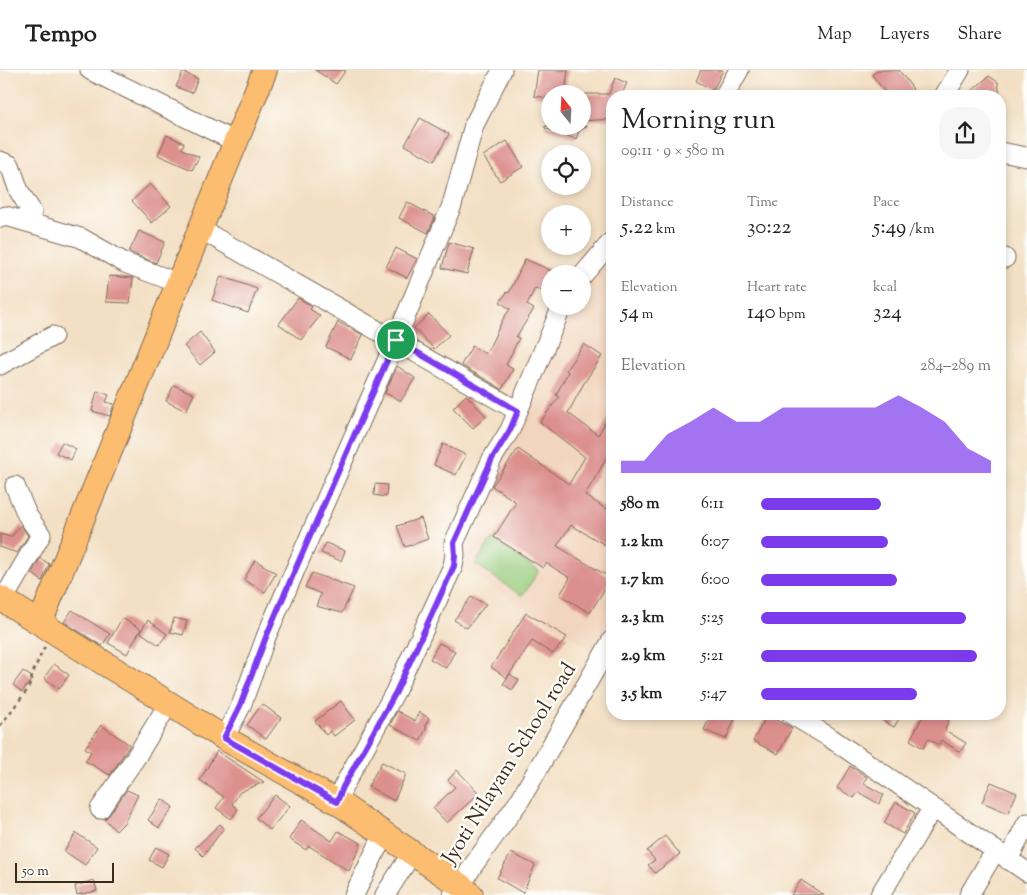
<!DOCTYPE html>
<meta charset="utf-8">
<style>
body{margin:0;font-family:"Sorts Mill Goudy",serif;background:#f6f6f6;color:#222;height:100vh;display:flex;flex-direction:column;font-size:19px;white-space:nowrap}
*{box-sizing:border-box;margin:0}
p{font-size:16px;color:#767676}
.icon{flex:none;width:28px;height:28px;fill:none;stroke:currentColor;stroke-width:2;stroke-linecap:round;stroke-linejoin:round}
.map{position:relative;flex:1;overflow:hidden}
.side{position:absolute;left:606px;top:20px;width:400px;height:630px;display:flex;flex-direction:column;background:#fff;border-radius:20px;box-shadow:0 2px 8px #0003}
.side>*{flex:none}
.needle{width:32px;rotate:342deg}
.tools{position:absolute;left:541px;top:15px;display:grid;gap:10px}
.tools a{display:grid;place-items:center;width:50px;height:50px;border-radius:50%;background:#fff;box-shadow:0 2px 8px #0003;font-size:25px}
.scale{position:absolute;left:15px;bottom:12px;width:99px;box-sizing:border-box;padding-left:5px;border:2px solid #3b2a1e;border-top:0;font-size:14px;line-height:18px;white-space:nowrap;color:#3b2a1e;-webkit-text-stroke:4px #fdfcf7;paint-order:stroke}
.pin{position:absolute;display:grid;place-items:center;width:42px;height:42px;color:#fff;margin:-21px;border:2px solid #fff;border-radius:50%;box-shadow:0 1px 5px #0007}
.round{display:grid;place-items:center;flex:none;width:52px;height:52px;border-radius:20px;background:#f6f6f6}
.headline{display:flex;align-items:center;justify-content:space-between;height:85px;padding:0 15px}
h1{font-size:28px;font-weight:600;line-height:38px}
.metrics{display:grid;grid-template-columns:repeat(3,1fr);gap:8px;height:85px;padding:5px 15px}
.metrics div{display:grid;align-content:center}
.metrics b{font-size:21px;font-weight:600}
.metrics small{font-size:14px;font-weight:400}
.metrics p{font-size:14px}
.chart{height:140px;padding:10px 15px}
.chart p{display:flex;justify-content:space-between}
.chart svg{width:100%;height:90px;margin-top:5px;fill:#7c3aed;opacity:.7}
ul{padding:0 15px;list-style:none;font-size:16px}
li{display:grid;grid-template-columns:80px 60px 1fr;align-items:center;height:38px}
li i{height:12px;border-radius:6px;background:#7c3aed}
header{display:flex;align-items:center;gap:30px;box-sizing:border-box;height:70px;padding:0 25px;background:#fff;border-bottom:1px solid #e0e0e0}
header strong{font-size:24px}
nav{display:flex;gap:28px;margin-inline-start:auto;font-size:18px}
.map>svg:first-child{display:block}
.built{fill:#f2d5be}
.green{fill:#94ca7c;stroke:#687a4d}
.building{fill:#dc908e}
.lines{fill:none;stroke-linecap:round;stroke-linejoin:round}
.minor-casing{stroke:#7b6958;stroke-width:21}
.major-casing{stroke:#7b6958;stroke-width:26}
.path{stroke:#7b6958;stroke-width:2.5;stroke-dasharray:4 4;stroke-linecap:butt}
.minor{stroke:#fff;stroke-width:19}
.major{stroke:#fcbd6f;stroke-width:24}
.route-casing{stroke:#fff;stroke-width:10}
.route{stroke:#7c3aed;stroke-width:6}
.labels{text-anchor:middle;dominant-baseline:central;stroke-width:5;stroke-linejoin:round;paint-order:stroke}
.street-label{font-size:21px;fill:#3b2a1e;stroke:#fdfcf7}
</style>
<header>
<strong>Tempo</strong>
<nav><a>Map</a><a>Layers</a><a>Share</a></nav>
</header>
<div class="map">
<svg width="1027" height="825" viewBox="0 0 1027 825">
<rect width="100%" height="100%" fill="#fdfcf7"/>
<filter id="ink" filterUnits="userSpaceOnUse"><feTurbulence type="fractalNoise" baseFrequency=".02" numOctaves="2"/><feDisplacementMap in="SourceGraphic" scale="10" xChannelSelector="R" yChannelSelector="G"/><feConvolveMatrix kernelMatrix="1 2 1 2 8 2 1 2 1" color-interpolation-filters="sRGB"/></filter>
<filter id="wash" filterUnits="userSpaceOnUse"><feTurbulence type="fractalNoise" baseFrequency=".0096" numOctaves="4" result="noise"/><feDisplacementMap in="SourceGraphic" scale="20" xChannelSelector="R" yChannelSelector="G"/><feGaussianBlur stdDeviation="1.12" result="paint"/><feColorMatrix in="noise" values="0 0 0 0 0 0 0 0 0 0 0 0 0 0 0 0 0 1.4 0 .05"/><feComposite in="paint" operator="in"/></filter>
<g filter="url(#wash)">
<rect width="100%" height="100%" fill="#f3dfc3"/>
<path class="built" d="M612,178v381l-14,25 -139,-89 27,-74 83,-185h13l1,-22z"/>
<path class="green" d="M492,469l47,32 -17,25 -47,-32z"/>
<g id="blocks">
<path class="building" d="M315,0h31l-10,14z
M538,0h30l-3,24h-15v4l-16,-2z
M701,0h22l-10,20 -17,-9z
M878,0h21l14,19 -9,7h-16l-16,-21z
M183,2l15,7 -6,14 -16,-6z
M989,6l9,6 2,14h-34z
M615,8l12,5 -6,13h-9v23l-30,2v-27h27z
M420,48l29,16 -15,27 -29,-16z
M545,56h42l-8,5 -3,8 -31,-11z
M167,65l17,8 -2,6 17,8 -7,13 -34,-15z
M507,71l16,26 -23,14 -17,-25z
M150,114l21,22 -19,17 -20,-22z
M407,132l28,15 -7,16 -29,-15z
M139,161l26,11 -9,21 -27,-11z
M449,172l25,7 -7,25 -25,-6z
M396,178l21,11 -10,19 -21,-11z
M525,189l27,12 -10,20 -7,-3 -8,17 7,4 -18,28 3,1 -13,27 7,4 -11,20 -41,-24 11,-19 14,8 17,-35 7,-10 -10,-7 7,-10 2,1z
M109,206l24,2 -3,25 -24,-1z
M221,206l36,13 -9,24 -36,-13z
M298,228l14,8 -2,3 10,7 -19,24 -22,-16z
M429,244l20,21 -15,14 -20,-21z
M338,252l25,13 -12,24 -25,-12z
M200,262l15,20 -15,13 -16,-19z
M584,274l18,12 -18,27 -16,30 30,22 14,-24v38l-27,46 21,14 6,-11v51l-41,-24 -14,21 54,32 -21,35 -30,-18 10,-17 -24,-15 -3,5 -49,-31 22,-35 -24,-16 26,-37 51,35 16,-27 -45,-35 19,-25 -3,-2 12,-23 -2,-2z
M397,296l18,12 -14,23 -16,-8z
M174,315l20,9 -8,17 -20,-10z
M97,321l12,4 -3,7 8,2 -4,12 -18,-5z
M466,325l20,21 -13,12 -20,-20z
M62,372l14,7 -5,11 -15,-7z
M443,374l23,11 -10,20 -22,-10z
M375,414l12,1 -1,12 -12,-2z
M421,448l7,21 -23,8 -8,-21z
M21,455l7,11 -11,17 -17,-6v-13l11,3z
M326,473l19,8 -4,10 -20,-8z
M40,488l9,6 -7,17 -10,-8z
M255,490l21,13 -11,19 -21,-12z
M312,503l42,15 -12,25 -26,-7 5,-12 -16,-7z
M471,527l15,7 -19,24 -13,-8z
M72,540l38,24 -8,12 -38,-24z
M526,543l41,24 -14,17 -21,-13 -25,37 -16,-11z
M122,548l19,11 -14,25 -19,-11z
M174,548l13,3 -4,14 -13,-3z
M148,550l19,14 -8,11 -19,-13z
M439,573l16,8 -9,17 -16,-9z
M54,594l15,11 -10,14 -15,-11z
M23,601l10,7 -11,14 -9,-7z
M510,604l9,6 -7,10 -9,-6z
M341,631l14,19 -21,16 -4,-5 -4,4 -11,-14z
M262,634l19,14 -15,21 -19,-14z
M397,641l18,10 4,-9 10,6 -4,8 2,1 -7,14 -30,-16z
M711,644h26l-11,25 -22,-9z
M870,644h32l-8,13z
M924,644h27l-6,16 21,13 -6,9 -19,-12 -2,5 -11,-6 -5,9 -13,-8z
M767,645l25,13 -14,26 -25,-13z
M101,655l29,20 -20,30 -25,-14 6,-9 -6,-4z
M217,681l47,31 -24,10 -8,12 6,5 -7,10 -15,-11 8,-11 -24,-17z
M382,692l24,12 -12,27 -26,-15z
M850,696l17,11 -4,6 21,12 -5,9 -21,-12 -4,6 -17,-10z
M457,700l22,23 -32,30 -14,-15 22,-21 -7,-7z
M991,712l26,11 -9,20 -26,-11z
M127,720l11,5 -14,28 -8,8 -11,-12 4,-4z
M275,725l15,11 -20,24 -14,-12z
M162,729l11,8 -14,21 -11,-8z
M896,732l19,11 -12,21 -19,-11z
M301,750l31,21 6,-10 23,12 -12,28 -40,-25 -3,4 -17,-11z
M220,754l4,4 -21,28 -8,-8z
M76,763l21,14 -12,18 -21,-14z
M665,766l15,18 -25,19 -7,-8 7,-5 -8,-9z
M156,777l13,7 -7,13 -13,-7z
M511,783l24,12 -12,28 -26,-15z
M94,810l3,11 -20,4 -2,-9z
M801,810l23,15h-33z"/>
</g>
</g>
<g filter="url(#ink)">
<use href="#blocks" fill-opacity="0" stroke="#7b6958" stroke-width="1"/>
<g class="lines">
<g class="minor-casing">
<path id="minor" d="M90,0l142,70 3,3
M724,26l15,-26
M944,26l16,-26
M1000,82l27,5
M0,91l10,4 9,26 13,21 -4,10
M0,148l6,-2 75,22 44,25 53,20
M200,159l318,182
M1000,186l5,2
M582,206l30,-35
M0,295l53,-29
M3,530l38,-65 -14,-20 -12,-29
M791,644l38,23 198,135
M224,668l17,-32 25,-69 33,-76 90,-205 63,-151 22,-80 28,-55
M337,732l6,-15 52,-95 58,-126 2,-11 -1,-12 38,-84 18,-29 52,-124
M100,739l36,-52 33,-54
M1008,790l19,-37
M354,825l30,-61
M385,825l27,-42
M453,825l8,-9 11,-19 48,-67 92,-160
M880,825l52,-86
M969,825l26,-44"/>
</g>
<g class="major-casing">
<path id="major" d="M0,528l224,140 113,64 124,84 10,9
M40,553l225,-553"/>
</g>
<path class="path" d="M0,656l28,-37 6,-19 11,-24"/>
<use href="#minor" class="minor"/>
<use href="#major" class="major"/>
</g>
</g>
<g class="lines" filter="url(#ink)">
<g class="route-casing">
<path id="route" d="M396,270l122,71 -8,19 -18,29 -38,84 1,12 -1,11 -58,126 -53,95 -6,15 -113,-64 16,-32 26,-69 33,-76z"/>
</g>
<use href="#route" class="route"/>
</g>
<g class="labels">
<g class="street-label">
<text transform="translate(510 694) rotate(-58)">Jyoti Nilayam School road</text>
</g>
</g>
</svg>
<div class="tools">
<a><svg class="needle" viewBox="-14 -14 28 28"><path d="M0-13l5 13h-10z" fill="#e53935"/><path d="M0 13l5-13h-10z" fill="#767676"/></svg></a>
<a><svg class="icon" aria-label="locate" viewBox="0 0 24 24"><circle cx="12" cy="12" r="6"/><path d="M12 2v4M12 18v4M2 12h4M18 12h4"/></svg></a>
<a>+</a>
<a>−</a>
</div>
<div class="scale">50 m</div>
<div class="pin" style="left:396px;top:270px;background:#1e9e55"><svg class="icon" aria-label="arrive" viewBox="0 0 24 24"><path d="M6 21V4h12l-3 4 3 4H6"/></svg></div>
<section class="side">
<div class="headline"><div><h1>Morning run</h1><p>09:11 · 9 × 580 m</p></div><a class="round"><svg class="icon" aria-label="share" viewBox="0 0 24 24"><path d="M12 15V3M7 8l5-5 5 5M5 13v7h14v-7"/></svg></a></div>
<div class="metrics">
<div><p>Distance</p><b>5.22<small> km</small></b></div>
<div><p>Time</p><b>30:22</b></div>
<div><p>Pace</p><b>5:49<small> /km</small></b></div>
</div>
<div class="metrics">
<div><p>Elevation</p><b>54<small> m</small></b></div>
<div><p>Heart rate</p><b>140<small> bpm</small></b></div>
<div><p>kcal</p><b>324</b></div>
</div>
<div class="chart"><p><span>Elevation</span>284–289 m</p>
<svg viewBox="0 0 160 44" preserveAspectRatio="none"><path d="M0 44V38L10 38L20 25L30 19L40 12L50 19L60 19L70 12L80 12L90 12L100 12L110 12L120 6L130 12L140 19L150 32L160 38V44z"/></svg>
</div>
<ul>
<li><b>580 m</b>6:11<i style="width:52%"></i></li>
<li><b>1.2 km</b>6:07<i style="width:55%"></i></li>
<li><b>1.7 km</b>6:00<i style="width:59%"></i></li>
<li><b>2.3 km</b>5:25<i style="width:89%"></i></li>
<li><b>2.9 km</b>5:21<i style="width:94%"></i></li>
<li><b>3.5 km</b>5:47<i style="width:68%"></i></li>
</ul>
</section>
</div>
